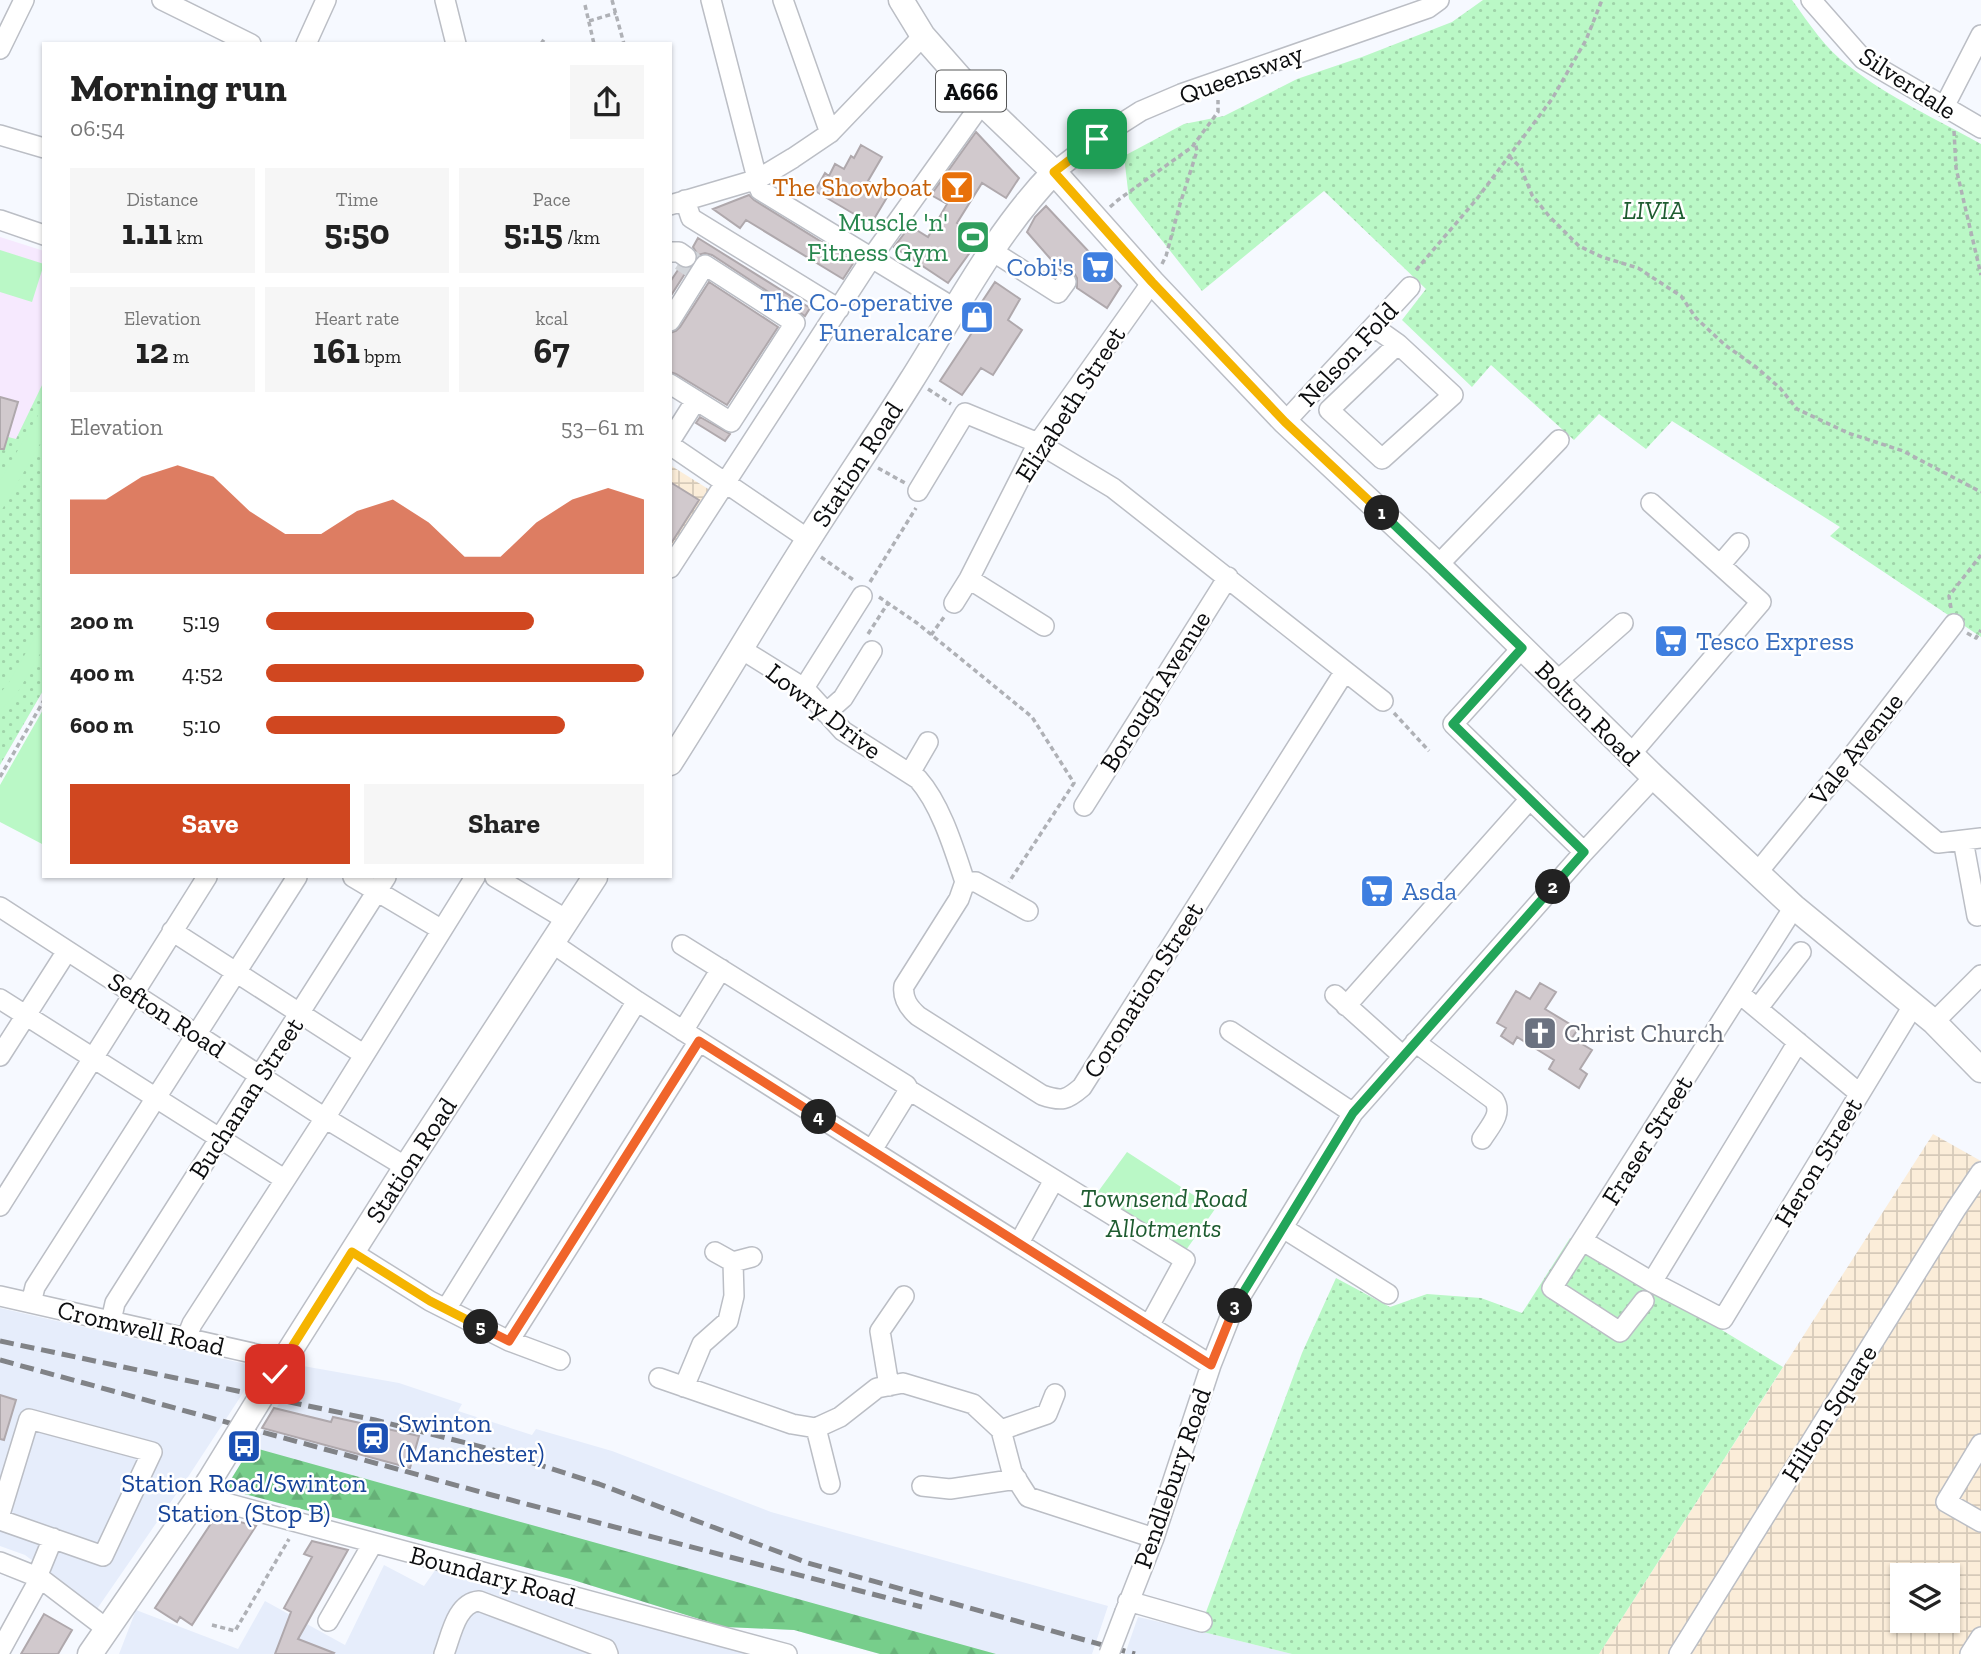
<!DOCTYPE html>
<meta charset="utf-8">
<style>
body{margin:0;font-family:"Zilla Slab",serif;background:#f6f6f6;color:#222;height:100vh;display:flex;flex-direction:column;font-size:26px;white-space:nowrap}
*{box-sizing:border-box;margin:0}
p{font-size:23px;color:#767676}
.icon{flex:none;width:38px;height:38px;fill:none;stroke:currentColor;stroke-width:2;stroke-linecap:round;stroke-linejoin:round}
.map{position:relative;flex:1;overflow:hidden}
.panel{position:absolute;left:42px;top:42px;width:630px;height:836px;display:flex;flex-direction:column;background:#fff;border-radius:0px;box-shadow:0 2px 5px #0004}
.panel>*{flex:none}
.buttons{position:absolute;left:1890px;top:1563px;display:grid;gap:14px}
.buttons a{display:grid;place-items:center;width:70px;height:70px;border-radius:0px;background:#fff;box-shadow:0 2px 5px #0004;font-size:35px}
.pin{position:absolute;display:grid;place-items:center;width:60px;height:60px;color:#fff;margin:-30px;border-radius:14px;box-shadow:0 4px 10px #0006}
.km{position:absolute;width:35px;height:35px;margin:-18px;border-radius:50%;background:#222;color:#fff;font-size:19px;line-height:35px;text-align:center}
.round{display:grid;place-items:center;flex:none;width:74px;height:74px;border-radius:0px;background:#f6f6f6}
.overview{display:flex;align-items:center;justify-content:space-between;height:119px;padding:0 28px}
h1{font-size:38px;font-weight:700;line-height:52px}
.figures{display:grid;grid-template-columns:repeat(3,1fr);gap:10px;height:119px;padding:7px 28px}
.figures div{display:grid;align-content:center;border-radius:0px;background:#f6f6f6;text-align:center}
.figures b{font-size:35px;font-weight:700}
.figures small{font-size:19px;font-weight:400}
.figures p{font-size:19px}
.chart{height:196px;padding:14px 28px}
.chart p{display:flex;justify-content:space-between}
.chart svg{width:100%;height:126px;margin-top:7px;fill:#d04720;opacity:.7}
.action{display:flex;gap:14px;margin-top:auto;padding:14px 28px}
.action a{flex:1;height:80px;border-radius:0px;background:#d04720;color:#fff;font-size:28px;font-weight:700;line-height:80px;text-align:center}
.action a+a{background:#f6f6f6;color:#222}
ul{padding:0 28px;list-style:none;font-size:23px}
li{display:grid;grid-template-columns:112px 84px 1fr;align-items:center;height:52px}
li i{height:18px;border-radius:9px;background:#d04720}
.map>svg:first-child{display:block}
.built{fill:#e6edfb}
.industrial{fill:url(#industrial-grid);fill-rule:evenodd}
.education{fill:#f6e9fe}
.forest{fill:url(#forest-firs)}
.park{fill:url(#park-dots)}
.garden{fill:#baf8c6}
.building{fill:#d1c9cd;stroke:#afa8ac;stroke-width:2}
.lines{fill:none;stroke-linecap:round;stroke-linejoin:round}
.minor-tunnel{stroke:#d3d6db;stroke-width:19;stroke-dasharray:19 10;stroke-linecap:butt}
.minor-casing{stroke:#bbbec5;stroke-width:22}
.major-casing{stroke:#bbbec5;stroke-width:27}
.path{stroke:#afb1b6;stroke-width:3.5;stroke-dasharray:5 3.5;stroke-linecap:butt}
.minor{stroke:#fff;stroke-width:19}
.major{stroke:#fff;stroke-width:24}
.rail{stroke:#818387;stroke-width:5;stroke-dasharray:14 7;stroke-linecap:butt}
.minor-bridge-casing{stroke:#bbbec5;stroke-width:22;stroke-linecap:butt}
.major-bridge-casing{stroke:#bbbec5;stroke-width:27;stroke-linecap:butt}
.minor-bridge{stroke:#fff;stroke-width:19}
.major-bridge{stroke:#fff;stroke-width:24}
.split-1-casing{stroke:#fff;stroke-width:14}
.split-2-casing{stroke:#fff;stroke-width:14}
.split-3-casing{stroke:#fff;stroke-width:14}
.split-4-casing{stroke:#fff;stroke-width:14}
.split-5-casing{stroke:#fff;stroke-width:14}
.split-6-casing{stroke:#fff;stroke-width:14}
.split-1{stroke:#f5b400;stroke-width:9}
.split-2{stroke:#22a559;stroke-width:9}
.split-3{stroke:#22a559;stroke-width:9}
.split-4{stroke:#f0652b;stroke-width:9}
.split-5{stroke:#f0652b;stroke-width:9}
.split-6{stroke:#f5b400;stroke-width:9}
.labels{text-anchor:middle;dominant-baseline:central;stroke-width:5;stroke-linejoin:round;paint-order:stroke}
.shield{fill:#fff;stroke:#555657;stroke-width:2}
.shield-label{font-size:24px;font-weight:bold;fill:#0c0d0f}
.street-label{font-size:26px;fill:#0c0d0f;stroke:#fff}
.food-label{font-size:26px;fill:#c56008;stroke:#fff;text-anchor:end}
.park-label{font-size:26px;font-style:italic;fill:#1e5c30;stroke:#fff}
.leisure-label{font-size:26px;fill:#27864d;stroke:#fff;text-anchor:end}
.shop-label{font-size:26px;fill:#366cbe;stroke:#fff;text-anchor:end}
.worship-label{font-size:26px;fill:#5b616d;stroke:#fff;text-anchor:start}
.transit-label{font-size:26px;fill:#164399;stroke:#fff;text-anchor:start}
</style>
<div class="map">
<svg width="1981" height="1654" viewBox="0 0 1981 1654">
<defs>
<pattern id="industrial-grid" width="8" height="8" patternUnits="userSpaceOnUse" patternTransform="scale(1.75)"><rect width="8" height="8" fill="#fbedd9"/><path d="M0 4h8M4 0v8" fill="none" stroke="#d6cab9"/></pattern>
<pattern id="forest-firs" width="22" height="20" patternUnits="userSpaceOnUse" patternTransform="scale(1.75)"><rect width="22" height="20" fill="#77ce8b"/><path d="M5 1l3.5 6h-7zM16 11l3.5 6h-7z" fill="#66b077"/></pattern>
<pattern id="park-dots" width="8" height="8" patternUnits="userSpaceOnUse" patternTransform="scale(1.75)"><rect width="8" height="8" fill="#baf8c6"/><path d="M2 2h.1M6 6h.1" fill="none" stroke="#9fd3a9" stroke-width="1.8" stroke-linecap="round"/></pattern>
</defs>
<rect width="100%" height="100%" fill="#f6f9ff"/>
<path class="built" d="M0,1308l250,57 8,5 -70,107 -91,132 -72,-54 -25,-9z
M303,1366l96,17 63,21 -4,7 74,24 4,-6 76,22 159,61 337,94 -16,48h-212l-86,-24 -69,-3 -155,-48 -345,-90z
M384,1565l40,21 12,-17 331,85h-648l17,-44 102,39 27,-48 80,44z
M1138,1617l61,14 93,23h-167z"/>
<path class="industrial" d="M670,465l43,27 -43,67z
M1933,1134l48,27v493h-382zM1902,1575h46v45h-46z"/>
<path class="education" d="M0,237l44,14v438l-44,76z"/>
<path class="forest" d="M251,1447l745,207h-116l-86,-24 -69,-3 -155,-48 -345,-90z"/>
<path class="park" d="M1483,0h309c17,23 33,49 57,66 39,31 89,54 132,78v493l-151,-101 10,-9 -168,-106 -26,28 -47,-35 -25,26 -83,-75 -19,22 -70,-67 24,-31 -102,-98 -122,100 -73,-92 -5,-43 60,-32 40,-8 73,-37 65,-22 90,-35z
M44,381v308l-44,76v-330l16,4z
M1570,1238l213,129 -184,287h-307l-93,-23 103,-278 34,-75 54,29 37,-13 54,4 41,15z"/>
<path class="garden" d="M0,250l44,14 -12,38 -32,-10z
M44,405v32l-44,76v-32z
M44,621v26l-28,48 -16,15v-17l8,-9z
M44,708v137l-44,-23v-37z
M1127,1152l88,57 -36,51 -87,-60z"/>
<path class="building" d="M976,132l43,46 -13,20 -24,-15 -25,40 24,14 -33,46 -54,-36 16,-21 18,11 19,-33 -16,-9z
M861,145l21,12 -14,24 21,13 -18,30 -56,-33 10,-18 4,3 6,-12 9,5 7,-13 3,2z
M749,195l5,5 100,62 -11,17 -97,-59 -6,8 -27,-19z
M1046,206l75,80 -14,22 -30,-20v-10l-3,-5 -6,-3 -7,1 -34,-39 8,-15z
M698,238l112,70 -5,8 -93,-61 -7,-2 -7,2 -5,-8z
M680,267l8,2 -18,28v-15z
M709,282l69,45 -51,78 -51,-31 -6,-2v-39l6,-2 4,-4z
M995,282l25,17 -12,21 14,10 -29,45 -12,-7 -19,27 -22,-14 33,-50 -7,-5z
M0,397l18,5 -14,47h-4z
M700,417l30,17 -5,7 -29,-18z
M670,482l29,18 -29,45z
M1540,983l16,9 -11,17 33,20 -6,9 20,12 -12,19 7,5 -8,14 -30,-19 5,-9 -37,-23 -4,7 -12,-8 5,-8 -9,-5 19,-32 14,8z
M0,1395l16,5 -12,40 -4,-1z
M274,1408l57,14 2,-5 86,19 -9,32 -148,-40z
M216,1516l40,10 -64,99 -12,-8 -3,5 -22,-14z
M312,1541l36,9 -50,89 36,14 -1,1h-58l16,-42 -7,-4 28,-51 -8,-3z
M44,1614l28,16 -10,17 -4,7h-37z"/>
<g class="lines">
<path class="minor-tunnel" d="M683,274l9,-14 -6,-3"/>
<g class="minor-casing">
<path id="minor" d="M162,0l89,44
M445,0l11,44
M711,0l49,190 194,118
M783,0l47,133
M1811,0l52,59 118,69
M306,44l20,-44
M0,49l24,-49
M1944,107l37,-72
M0,135l44,13
M1054,172l43,-33 44,-28 40,-17 247,-86 11,-8
M685,200l6,18 148,91
M670,205l88,-26 35,-21 37,-25 93,-97
M0,220l44,15
M992,251l66,42 8,-11
M670,252h9l7,5
M670,321l35,-56 90,58 -64,99 -61,-38
M1374,327l24,17 55,51 -71,64 -53,-49 69,-66
M1285,422l125,-135
M670,441l26,-41
M670,445l138,94
M918,491l47,-78 73,30 75,45 270,213
M1438,565l121,-125
M1720,565l19,-22
M670,568l202,-311 110,-154
M969,579l75,47
M954,603l15,-24 69,-136 114,-161
M1522,648l-69,76 131,128
M741,649l63,39 39,43 75,48c23,26 36,70 47,103
M1556,682l67,-59
M804,688l58,-92
M826,713l17,-15 29,-47
M1630,755l131,-153 -110,-99
M1845,765l93,78 43,-5
M910,773l18,-31
M1084,806l144,-229
M1963,840l14,76
M1757,873l88,-108 109,-141
M353,877l89,53
M495,877l72,43
M965,882l-6,17 -55,87c-2,13 5,22 14,30l124,79c20,7 25,5 40,-8l263,-416
M965,882h11l52,29
M0,907l325,211 81,49
M172,931l191,123
M552,943l85,58 62,40 512,324
M682,945l224,140 3,5 276,170 -36,66
M1740,994l119,99
M1335,995l68,61
M0,999l284,180
M1346,1006l184,-207
M1758,1008l43,-56
M1934,1022l47,-47
M683,1031l38,-62
M1230,1031l123,82
M1415,1042l79,58c9,14 -4,26 -12,39
M0,1056l67,-105
M872,1150l37,-60
M0,1206l207,-329
M1283,1228l105,66
M1583,1241l69,41 146,-240
M1019,1243l35,-63
M352,1252l78,49 79,40 51,19
M733,1262l19,-5
M1652,1282l71,37 190,-313
M0,1296l283,64
M1644,1301l-24,31 -68,-44 242,-381
M31,1303l4,-16 262,-410
M446,1309l191,-308
M111,1321l4,-18 19,-30 252,-396
M186,1339l6,-15 133,-206 150,-241
M509,1341l190,-300
M659,1378l133,46 24,4 24,-11 37,-29 26,-5 70,21 28,26 11,42 16,25 126,41
M889,1386l-9,-55 24,-35
M684,1387l18,-43 26,-23 6,-25 -1,-34 -18,-10
M816,1428l14,56
M1001,1430l46,-16 8,-20
M1981,1444l-35,58 35,20
M922,1486l28,3 67,-10
M200,1496l587,158
M0,1514l29,-95 123,33 -49,104 -103,-36
M0,1562l40,16 67,51
M37,1577l16,-39
M1128,1601l74,21
M1125,1612l29,-74 57,-173 23,-58 119,-194 231,-261 70,-75
M328,1621l45,-78
M0,1651l40,-73
M444,1654c7,-18 12,-51 35,-53l127,48 2,5
M1679,1654l277,-445 25,-37
M1970,1654l11,-17"/>
</g>
<g class="major-casing">
<path id="major" d="M901,0l22,36 59,67 72,69 98,110 133,140 153,143 216,212 140,130 140,115 47,48
M670,763c48,-75 92,-151 140,-226 33,-52 68,-103 101,-156 45,-71 84,-148 143,-209
M275,1374l131,-207 189,-290
M90,1654l118,-171"/>
</g>
<path class="path" d="M612,0l12,44
M585,5l9,39
M589,21l27,-8
M541,44l4,-6
M1954,131l2,37 25,107
M1509,156l12,12 11,27 17,21 30,30 23,11 36,11 43,28 15,22 29,27 31,22 24,21 17,21 51,24 55,18 78,41
M1110,207l8,-7 74,-53 26,-35v-12
M1162,264l4,-8 14,-52 17,-53 -2,-9
M1416,270l60,-70 76,-101 34,-59 16,-40
M928,389l23,15
M878,468l27,15
M821,557l34,24
M870,582l46,-74
M879,597l38,26 115,94 42,66 -65,99
M1951,608l-2,-12 32,-41
M1967,633l9,5 5,-8
M868,634l20,-31
M931,635l13,-18
M1394,713l35,38
M0,777l44,-77
M212,1625l23,6 54,-92"/>
<use href="#minor" class="minor"/>
<use href="#major" class="major"/>
<path class="rail" d="M0,1341l375,79 115,29 109,35 209,79 327,91
M0,1360l488,134 434,113"/>
<g class="minor-bridge-casing">
<path id="minor-bridge" d="M1109,1654l16,-42"/>
</g>
<g class="major-bridge-casing">
<path id="major-bridge" d="M208,1483l67,-109"/>
</g>
<use href="#minor-bridge" class="minor-bridge"/>
<use href="#major-bridge" class="major-bridge"/>
</g>
<g class="lines">
<g class="split-1-casing">
<path id="split-1" d="M1097,139l-43,33 98,110 133,140 97,91"/>
</g>
<g class="split-2-casing">
<path id="split-2" d="M1382,513l140,135 -69,76 131,128 -31,35"/>
</g>
<g class="split-3-casing">
<path id="split-3" d="M1235,1306l118,-193 200,-226"/>
</g>
<g class="split-4-casing">
<path id="split-4" d="M819,1117l392,248 24,-59"/>
</g>
<g class="split-5-casing">
<path id="split-5" d="M481,1327l28,14 190,-300 120,76"/>
</g>
<g class="split-6-casing">
<path id="split-6" d="M275,1374l77,-122 78,49 51,26"/>
</g>
<use href="#split-1" class="split-1"/>
<use href="#split-2" class="split-2"/>
<use href="#split-3" class="split-3"/>
<use href="#split-4" class="split-4"/>
<use href="#split-5" class="split-5"/>
<use href="#split-6" class="split-6"/>
</g>
<defs>
<g id="bar-square" transform="scale(1.75)"><rect x="-9" y="-9" width="18" height="18" rx="4" fill="#e8710a" stroke="#fff"/><path d="M-6-5H6L.8 .8V4.5H3.5V6h-7V4.5H-.8V.8Z" fill="#fff"/></g>
<g id="stadium-square" transform="scale(1.75)"><rect x="-9" y="-9" width="18" height="18" rx="4" fill="#2e9e5b" stroke="#fff"/><path d="M0-5a6.5 5 0 1 0 0 10a6.5 5 0 1 0 0-10ZM-3.5-1.8h7v3.6h-7Z" fill="#fff"/></g>
<g id="supermarket-square" transform="scale(1.75)"><rect x="-9" y="-9" width="18" height="18" rx="4" fill="#3f7fe0" stroke="#fff"/><path d="M-6-5.5h2.5l.6 2H6L4.5 2H-2.5L-4.4-4H-6ZM-1.5 3.2a1.3 1.3 0 1 0 .1 0ZM3 3.2a1.3 1.3 0 1 0 .1 0Z" fill="#fff"/></g>
<g id="shop-square" transform="scale(1.75)"><rect x="-9" y="-9" width="18" height="18" rx="4" fill="#3f7fe0" stroke="#fff"/><path d="M-5-2.5h2.3a2.7 3.5 0 0 1 5.4 0H5L5.5 6h-11ZM-1.5-2.5h3a1.5 2.3 0 0 0-3 0Z" fill="#fff"/></g>
<g id="church-square" transform="scale(1.75)"><rect x="-9" y="-9" width="18" height="18" rx="4" fill="#6b7280" stroke="#fff"/><path d="M-1.2-6h2.4v3.5h3.3v2.4h-3.3V6h-2.4V-.1h-3.3v-2.4h3.3Z" fill="#fff"/></g>
<g id="station-square" transform="scale(1.75)"><rect x="-9" y="-9" width="18" height="18" rx="4" fill="#1a4fb4" stroke="#fff"/><path d="M-3-6H3Q5-6 5-4V2Q5 4 3 4L4.5 6H3L1.5 4h-3L-3 6H-4.5L-3 4Q-5 4-5 2V-4Q-5-6-3-6ZM-3.5-4v3h7v-3ZM-3.5 1v1.5H-2V1ZM2 1v1.5H3.5V1Z" fill="#fff"/></g>
<g id="bus-square" transform="scale(1.75)"><rect x="-9" y="-9" width="18" height="18" rx="4" fill="#1a4fb4" stroke="#fff"/><path d="M-5-6H5V4H4V6H2V4H-2V6H-4V4H-5ZM-3.5-4V0h7V-4ZM-3.5 1.2v1.5H-2V1.2ZM2 1.2v1.5H3.5V1.2Z" fill="#fff"/></g>
</defs>
<g fill-rule="evenodd">
<use href="#bar-square" x="957" y="187"/>
<use href="#stadium-square" x="973" y="237"/>
<use href="#supermarket-square" x="1098" y="267"/>
<use href="#shop-square" x="977" y="317"/>
<use href="#supermarket-square" x="1671" y="641"/>
<use href="#supermarket-square" x="1377" y="891"/>
<use href="#church-square" x="1540" y="1033"/>
<use href="#station-square" x="373" y="1438"/>
<use href="#bus-square" x="244" y="1446"/>
</g>
<g class="labels">
<rect class="shield" x="936" y="70.5" width="70" height="41" rx="5"/>
<g class="shield-label">
<text x="971" y="91">A666</text>
</g>
<g class="street-label">
<text transform="translate(1241 74) rotate(-20)">Queensway</text>
<text transform="translate(1908 83) rotate(33)">Silverdale</text>
<text transform="translate(1348 354) rotate(-47)">Nelson Fold</text>
<text transform="translate(1070 404) rotate(-57)">Elizabeth Street</text>
<text transform="translate(857 464) rotate(-57)">Station Road</text>
<text transform="translate(1155 691) rotate(-58)">Borough Avenue</text>
<text transform="translate(824 711) rotate(38)">Lowry Drive</text>
<text transform="translate(1588 713) rotate(45)">Bolton Road</text>
<text transform="translate(1856 749) rotate(-52)">Vale Avenue</text>
<text transform="translate(1143 990) rotate(-58)">Coronation Street</text>
<text transform="translate(167 1015) rotate(33)">Sefton Road</text>
<text transform="translate(246 1098) rotate(-57)">Buchanan Street</text>
<text transform="translate(1647 1140) rotate(-58)">Fraser Street</text>
<text transform="translate(411 1160) rotate(-57)">Station Road</text>
<text transform="translate(1818 1162) rotate(-59)">Heron Street</text>
<text transform="translate(141 1328) rotate(13)">Cromwell Road</text>
<text transform="translate(1829 1413) rotate(-58)">Hilton Square</text>
<text transform="translate(1172 1478) rotate(-71)">Pendlebury Road</text>
<text transform="translate(493 1576) rotate(15)">Boundary Road</text>
</g>
<g class="food-label">
<text x="932" y="187">The Showboat</text>
</g>
<g class="park-label">
<text x="1654" y="210">LIVIA</text>
<text x="1164" y="1198">Townsend Road<tspan x="1164" dy="30">Allotments</tspan></text>
</g>
<g class="leisure-label">
<text x="948" y="222">Muscle 'n'<tspan x="948" dy="30">Fitness Gym</tspan></text>
</g>
<g class="shop-label">
<text x="1074" y="267">Cobi's</text>
<text x="953" y="302">The Co-operative<tspan x="953" dy="30">Funeralcare</tspan></text>
<text x="1696" y="641" text-anchor="start">Tesco Express</text>
<text x="1402" y="891" text-anchor="start">Asda</text>
</g>
<g class="worship-label">
<text x="1564" y="1033">Christ Church</text>
</g>
<g class="transit-label">
<text x="398" y="1423">Swinton<tspan x="398" dy="30">(Manchester)</tspan></text>
<text x="244" y="1483" text-anchor="middle">Station Road/Swinton<tspan x="244" dy="30">Station (Stop B)</tspan></text>
</g>
</g>
</svg>
<div class="buttons">
<a><svg class="icon" aria-label="layers" viewBox="0 0 24 24"><path d="M12 4l9 5-9 5-9-5zM3 14l9 5 9-5"/></svg></a>
</div>
<div class="pin" style="left:1097px;top:139px;background:#1e9e55"><svg class="icon" aria-label="arrive" viewBox="0 0 24 24"><path d="M6 21V4h12l-3 4 3 4H6"/></svg></div>
<div class="pin" style="left:275px;top:1374px;background:#d93025"><svg class="icon" aria-label="check" viewBox="0 0 24 24"><path d="M5 12l5 5 9-10"/></svg></div>
<b class="km" style="left:1382px;top:513px">1</b>
<b class="km" style="left:1553px;top:887px">2</b>
<b class="km" style="left:1235px;top:1306px">3</b>
<b class="km" style="left:819px;top:1117px">4</b>
<b class="km" style="left:481px;top:1327px">5</b>
<section class="panel">
<div class="overview"><div><h1>Morning run</h1><p>06:54</p></div><a class="round"><svg class="icon" aria-label="share" viewBox="0 0 24 24"><path d="M12 15V3M7 8l5-5 5 5M5 13v7h14v-7"/></svg></a></div>
<div class="figures">
<div><p>Distance</p><b>1.11<small> km</small></b></div>
<div><p>Time</p><b>5:50</b></div>
<div><p>Pace</p><b>5:15<small> /km</small></b></div>
</div>
<div class="figures">
<div><p>Elevation</p><b>12<small> m</small></b></div>
<div><p>Heart rate</p><b>161<small> bpm</small></b></div>
<div><p>kcal</p><b>67</b></div>
</div>
<div class="chart"><p><span>Elevation</span>53–61 m</p>
<svg viewBox="0 0 160 44" preserveAspectRatio="none"><path d="M0 44V18L10 18L20 10L30 6L40 10L50 22L60 30L70 30L80 22L90 18L100 26L110 38L120 38L130 26L140 18L150 14L160 18V44z"/></svg>
</div>
<ul>
<li><b>200 m</b>5:19<i style="width:71%"></i></li>
<li><b>400 m</b>4:52<i style="width:100%"></i></li>
<li><b>600 m</b>5:10<i style="width:79%"></i></li>
</ul>
<div class="action"><a>Save</a><a>Share</a></div>
</section>
</div>
